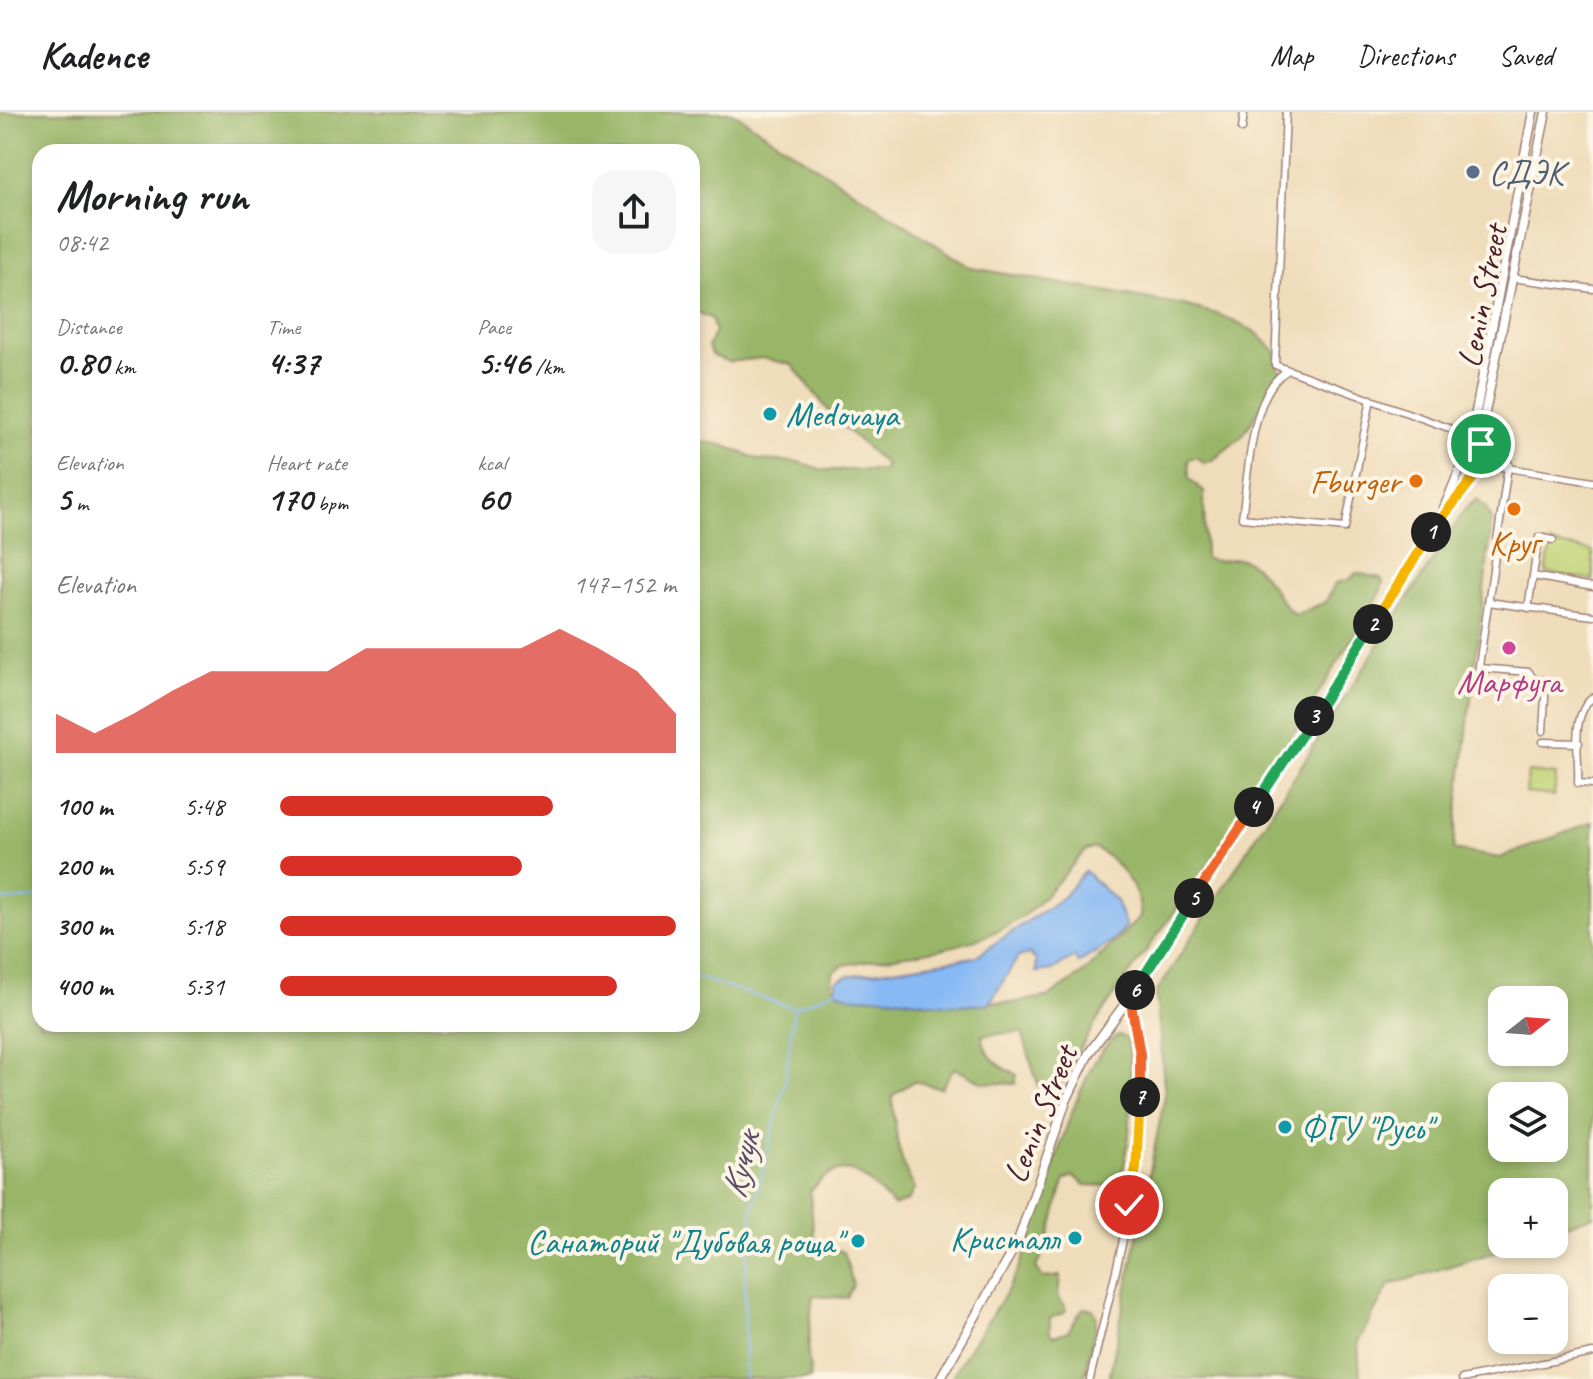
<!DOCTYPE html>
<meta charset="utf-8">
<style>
body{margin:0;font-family:Caveat,sans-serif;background:#f6f6f6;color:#202124;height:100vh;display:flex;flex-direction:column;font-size:30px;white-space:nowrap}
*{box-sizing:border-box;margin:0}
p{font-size:26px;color:#757577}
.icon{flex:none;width:44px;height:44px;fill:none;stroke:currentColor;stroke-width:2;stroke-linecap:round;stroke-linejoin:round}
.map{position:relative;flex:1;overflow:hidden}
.details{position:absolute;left:32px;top:32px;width:668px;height:888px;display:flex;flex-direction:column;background:#fff;border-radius:24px;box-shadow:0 4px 12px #0003}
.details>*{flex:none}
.needle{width:52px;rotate:73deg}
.controls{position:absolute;left:1488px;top:874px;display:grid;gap:16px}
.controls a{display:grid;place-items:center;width:80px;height:80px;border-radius:16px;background:#fff;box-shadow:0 4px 12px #0003;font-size:40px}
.pin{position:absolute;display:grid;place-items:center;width:68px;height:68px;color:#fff;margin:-34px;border:4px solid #fff;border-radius:50%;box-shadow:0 2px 8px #0007}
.km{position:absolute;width:40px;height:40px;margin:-20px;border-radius:50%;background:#222;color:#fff;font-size:22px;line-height:40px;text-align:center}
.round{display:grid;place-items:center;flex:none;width:84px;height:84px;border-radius:24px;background:#f6f6f6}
.headline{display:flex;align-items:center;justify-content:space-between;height:136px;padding:0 24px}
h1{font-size:44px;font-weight:600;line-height:60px}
.stats{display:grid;grid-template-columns:repeat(3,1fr);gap:12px;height:136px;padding:8px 24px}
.stats div{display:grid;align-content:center}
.stats b{font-size:34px;font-weight:600}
.stats small{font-size:22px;font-weight:400}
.stats p{font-size:22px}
.chart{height:224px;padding:16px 24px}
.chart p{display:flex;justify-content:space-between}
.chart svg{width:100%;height:144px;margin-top:8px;fill:#d93025;opacity:.7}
ul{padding:0 24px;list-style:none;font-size:26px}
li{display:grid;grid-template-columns:128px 96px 1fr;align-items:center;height:60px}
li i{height:20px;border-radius:10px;background:#d93025}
header{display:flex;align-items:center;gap:48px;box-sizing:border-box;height:112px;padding:0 40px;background:#fff;border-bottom:2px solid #e0e0e0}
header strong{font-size:38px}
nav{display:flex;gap:44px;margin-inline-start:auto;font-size:28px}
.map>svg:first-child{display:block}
.green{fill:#c0d376;stroke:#857950;stroke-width:2}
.forest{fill:#98b567;stroke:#716a49;stroke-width:2;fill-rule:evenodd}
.water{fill:#87b9f4;stroke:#686c90;stroke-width:2}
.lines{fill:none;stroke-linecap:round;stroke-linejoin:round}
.stream{stroke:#87b9f4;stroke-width:2}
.minor-casing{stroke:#9c7e72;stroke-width:9}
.secondary-casing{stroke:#9c7e72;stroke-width:11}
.minor{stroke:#fff;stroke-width:6}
.secondary{stroke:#fff;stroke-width:8}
.split-1-casing{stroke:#fff;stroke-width:16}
.split-2-casing{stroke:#fff;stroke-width:16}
.split-3-casing{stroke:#fff;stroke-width:16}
.split-4-casing{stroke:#fff;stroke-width:16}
.split-5-casing{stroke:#fff;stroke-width:16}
.split-6-casing{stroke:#fff;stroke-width:16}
.split-7-casing{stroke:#fff;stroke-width:16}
.split-8-casing{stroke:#fff;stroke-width:16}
.split-1{stroke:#f5b400;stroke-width:10}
.split-2{stroke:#f5b400;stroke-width:10}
.split-3{stroke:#22a559;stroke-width:10}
.split-4{stroke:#22a559;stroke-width:10}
.split-5{stroke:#f0652b;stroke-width:10}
.split-6{stroke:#22a559;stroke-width:10}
.split-7{stroke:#f0652b;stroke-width:10}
.split-8{stroke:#f5b400;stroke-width:10}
.service-dot{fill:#5c6f8a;stroke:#fcf5e5;stroke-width:3}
.culture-dot{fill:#0f9aa8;stroke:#fcf5e5;stroke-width:3}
.food-dot{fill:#e8710a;stroke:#fcf5e5;stroke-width:3}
.hotel-dot{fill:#d1479c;stroke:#fcf5e5;stroke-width:3}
.labels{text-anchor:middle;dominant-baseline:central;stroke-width:8;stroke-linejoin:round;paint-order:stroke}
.service-label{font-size:34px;fill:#4e5e75;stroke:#fcf5e5;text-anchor:start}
.street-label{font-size:34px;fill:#4a1f2b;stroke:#fcf5e5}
.culture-label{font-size:34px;fill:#0d838f;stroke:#fcf5e5;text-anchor:start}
.food-label{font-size:34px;fill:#c56008;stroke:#fcf5e5;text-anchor:end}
.hotel-label{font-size:34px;fill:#b23c85;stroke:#fcf5e5}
.water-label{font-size:36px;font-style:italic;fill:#5c4d67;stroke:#fcf5e5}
</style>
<header>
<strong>Kadence</strong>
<nav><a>Map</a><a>Directions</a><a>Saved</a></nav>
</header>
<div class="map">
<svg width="1593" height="1267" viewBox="0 0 1593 1267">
<rect width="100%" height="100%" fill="#fcf5e5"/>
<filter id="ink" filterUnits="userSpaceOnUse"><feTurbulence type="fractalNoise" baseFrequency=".0125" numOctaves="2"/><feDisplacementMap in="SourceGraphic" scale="16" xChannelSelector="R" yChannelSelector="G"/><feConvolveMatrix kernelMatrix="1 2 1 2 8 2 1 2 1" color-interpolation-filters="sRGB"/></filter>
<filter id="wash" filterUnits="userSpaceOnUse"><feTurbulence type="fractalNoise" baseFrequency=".006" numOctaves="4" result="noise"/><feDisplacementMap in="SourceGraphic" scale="32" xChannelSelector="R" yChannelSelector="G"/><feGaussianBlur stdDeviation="1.8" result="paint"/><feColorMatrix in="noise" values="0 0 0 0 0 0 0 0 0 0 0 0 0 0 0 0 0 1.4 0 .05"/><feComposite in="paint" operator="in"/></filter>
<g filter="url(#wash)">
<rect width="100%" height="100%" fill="#efdcba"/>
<path class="green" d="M1551,432l42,7v29l-47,-7z
M1528,660l28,3 -2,21 -28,-3z"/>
<path class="forest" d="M0,0h732l240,156 212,37 36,10 36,17 20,20 4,19 -5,14 -33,51 -29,24 -9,3 -8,-6 -8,2 1,19 15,14 1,66c14,8 30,-5 44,4 20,13 33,46 46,53l31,-13 9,-19 14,-3 7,-7 24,5 3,4 -4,14c-56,89 -110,180 -169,267 -53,77 -119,151 -156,238l-12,-3 -20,-66 -40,3c3,22 15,30 35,40l-2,9 -32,-1 -29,-15 -13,20 -27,-7 -22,15c3,32 5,65 23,92l-7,13 -14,5c-30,-29 -49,-56 -84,-15l4,47 2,5 28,9 9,33 -6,13 -34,-2c-3,20 -4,39 -5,58 0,10 4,15 2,25h-810zM40,40h652v158l19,8 4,14 -7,14 4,9 16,7 35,-4 29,7 45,56 49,44 -3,5h-60l-25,-8 -38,-2 -37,-15 -31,-5v584h-652zM1095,736c22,11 48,44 45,69l-58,57 -32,22 -38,7 -172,-13 -8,-5 1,-13 11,-7c59,-12 120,-11 173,-45 25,-16 48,-48 69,-70z
M1477,387l9,9 6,14 -39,328 47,8 93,-36v393l-39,15v-38h-52v52h19l-132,41 -31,57 2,37h-251l56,-284 -9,-102 310,-485zM1502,888h52v52h-52zM1554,984v52h-52v-52z
M1119,923l8,4c8,36 4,104 -6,139l-6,8 -30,-1 -12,-9 -8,4c-11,28 -13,61 -29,87l7,11 17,-2 -2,20 8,13 -2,4 -14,5v15l4,3 14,-5 15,-23 10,1 4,9 -13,61h-133c22,-42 55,-77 72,-121 21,-54 33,-110 56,-163 9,-20 20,-49 40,-60z"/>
<path class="water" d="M1085,759l31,30 10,26 -16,16 -32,20 -3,-6 -23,13 -16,2v-12l-7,-6 -11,3 -29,47c-36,3 -65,-2 -100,-7 -17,-2 -38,5 -53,-7v-9l11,-5 128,-19 88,-60z"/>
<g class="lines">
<path class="stream" d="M0,788l40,-2
M692,864l102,32
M745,1267v-99l8,-72 32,-126 9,-74 42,-18"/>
</g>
</g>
<g filter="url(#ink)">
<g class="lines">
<g class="minor-casing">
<path id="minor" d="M1286,0l-11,253 182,66 13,12
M1242,17l2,-17
M1512,166l81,11
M1289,258c-39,18 -41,109 -47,148l103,10 26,-129
M1487,340l22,12
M1484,352l109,18
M1533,464l60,11
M1488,490l105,14
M1528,496l11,-71 14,3
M1479,556l50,4 4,7 13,2 -3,50
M1478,561l30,-207
M1593,585c-24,20 -13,57 -15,86l15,1
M1543,630l36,1
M1090,1267c27,-121 74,-258 40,-382
M1462,1267l131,-26"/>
</g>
<g class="secondary-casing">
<path id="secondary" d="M1444,396l19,-46 -1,-11 8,-8 63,-331
M940,1267l78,-138 48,-140 23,-48 41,-56 193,-295 118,-186 45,-56 1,-8 -6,-8 3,-27 62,-305"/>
</g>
<use href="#minor" class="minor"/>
<use href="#secondary" class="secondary"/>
</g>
</g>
<g class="lines" filter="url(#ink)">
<g class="split-1-casing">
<path id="split-1" d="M1431,420l53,-68 3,-12 -6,-8"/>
</g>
<g class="split-2-casing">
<path id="split-2" d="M1373,512l58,-92"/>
</g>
<g class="split-3-casing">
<path id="split-3" d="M1314,604l59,-92"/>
</g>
<g class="split-4-casing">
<path id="split-4" d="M1254,695l60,-91"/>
</g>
<g class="split-5-casing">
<path id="split-5" d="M1194,786l60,-91"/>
</g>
<g class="split-6-casing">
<path id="split-6" d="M1135,878l59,-92"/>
</g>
<g class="split-7-casing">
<path id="split-7" d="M1135,878l-5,7 10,57v43"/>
</g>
<g class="split-8-casing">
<path id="split-8" d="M1129,1093l7,-37 4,-71"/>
</g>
<use href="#split-1" class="split-1"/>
<use href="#split-2" class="split-2"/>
<use href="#split-3" class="split-3"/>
<use href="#split-4" class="split-4"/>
<use href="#split-5" class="split-5"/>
<use href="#split-6" class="split-6"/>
<use href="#split-7" class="split-7"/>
<use href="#split-8" class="split-8"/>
</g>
<circle class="service-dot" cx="1473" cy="60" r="8"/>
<g class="culture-dot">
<circle cx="770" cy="302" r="8"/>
<circle cx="1285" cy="1015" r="8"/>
<circle cx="1075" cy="1126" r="8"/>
<circle cx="858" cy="1129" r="8"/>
</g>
<g class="food-dot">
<circle cx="1416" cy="369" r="8"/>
<circle cx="1514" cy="397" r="8"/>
</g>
<circle class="hotel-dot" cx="1509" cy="536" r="8"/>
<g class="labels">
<g class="service-label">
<text x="1489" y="60">СДЭК</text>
</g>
<g class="street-label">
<text transform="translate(1482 184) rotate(-79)">Lenin Street</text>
<text transform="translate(1040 1002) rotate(-68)">Lenin Street</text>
</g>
<g class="culture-label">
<text x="786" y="302">Medovaya</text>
<text x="1301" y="1015">ФГУ "Русь"</text>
<text x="1059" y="1126" text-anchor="end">Кристалл</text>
<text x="842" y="1129" text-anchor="end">Санаторий "Дубовая роща"</text>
</g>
<g class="food-label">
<text x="1400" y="369">Fburger</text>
<text x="1514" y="430" text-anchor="middle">Круг</text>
</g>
<g class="hotel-label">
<text x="1509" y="569">Марфуга</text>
</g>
<g class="water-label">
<text transform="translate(740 1053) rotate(-77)">Кучук</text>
</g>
</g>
</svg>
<div class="controls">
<a><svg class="needle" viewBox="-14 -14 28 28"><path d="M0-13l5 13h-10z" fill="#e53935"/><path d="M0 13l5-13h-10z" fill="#757577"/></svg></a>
<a><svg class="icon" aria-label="layers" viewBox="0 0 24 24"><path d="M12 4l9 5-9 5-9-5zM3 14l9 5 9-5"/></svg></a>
<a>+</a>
<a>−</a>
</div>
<div class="pin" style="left:1481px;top:332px;background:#1e9e55"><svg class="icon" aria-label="arrive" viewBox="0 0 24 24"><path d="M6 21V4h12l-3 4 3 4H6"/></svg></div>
<div class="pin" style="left:1129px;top:1093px;background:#d93025"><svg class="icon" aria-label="check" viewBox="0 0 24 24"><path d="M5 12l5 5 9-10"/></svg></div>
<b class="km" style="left:1431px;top:420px">1</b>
<b class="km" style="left:1373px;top:512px">2</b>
<b class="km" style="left:1314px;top:604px">3</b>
<b class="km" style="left:1254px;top:695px">4</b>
<b class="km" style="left:1194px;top:786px">5</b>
<b class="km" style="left:1135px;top:878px">6</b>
<b class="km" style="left:1140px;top:985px">7</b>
<section class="details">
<div class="headline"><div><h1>Morning run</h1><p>08:42</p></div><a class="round"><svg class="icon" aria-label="share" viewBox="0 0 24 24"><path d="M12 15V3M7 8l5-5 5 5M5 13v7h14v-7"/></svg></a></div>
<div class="stats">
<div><p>Distance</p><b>0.80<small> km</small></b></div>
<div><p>Time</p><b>4:37</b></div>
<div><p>Pace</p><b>5:46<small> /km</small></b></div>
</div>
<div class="stats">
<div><p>Elevation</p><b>5<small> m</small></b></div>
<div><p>Heart rate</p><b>170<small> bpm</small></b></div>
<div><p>kcal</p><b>60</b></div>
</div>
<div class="chart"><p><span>Elevation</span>147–152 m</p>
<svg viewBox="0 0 160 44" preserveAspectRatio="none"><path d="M0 44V32L10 38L20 32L30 25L40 19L50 19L60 19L70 19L80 12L90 12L100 12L110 12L120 12L130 6L140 12L150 19L160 32V44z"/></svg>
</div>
<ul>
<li><b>100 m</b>5:48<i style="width:69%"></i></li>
<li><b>200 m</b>5:59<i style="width:61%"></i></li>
<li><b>300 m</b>5:18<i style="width:100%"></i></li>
<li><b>400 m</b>5:31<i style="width:85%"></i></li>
</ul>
</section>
</div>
